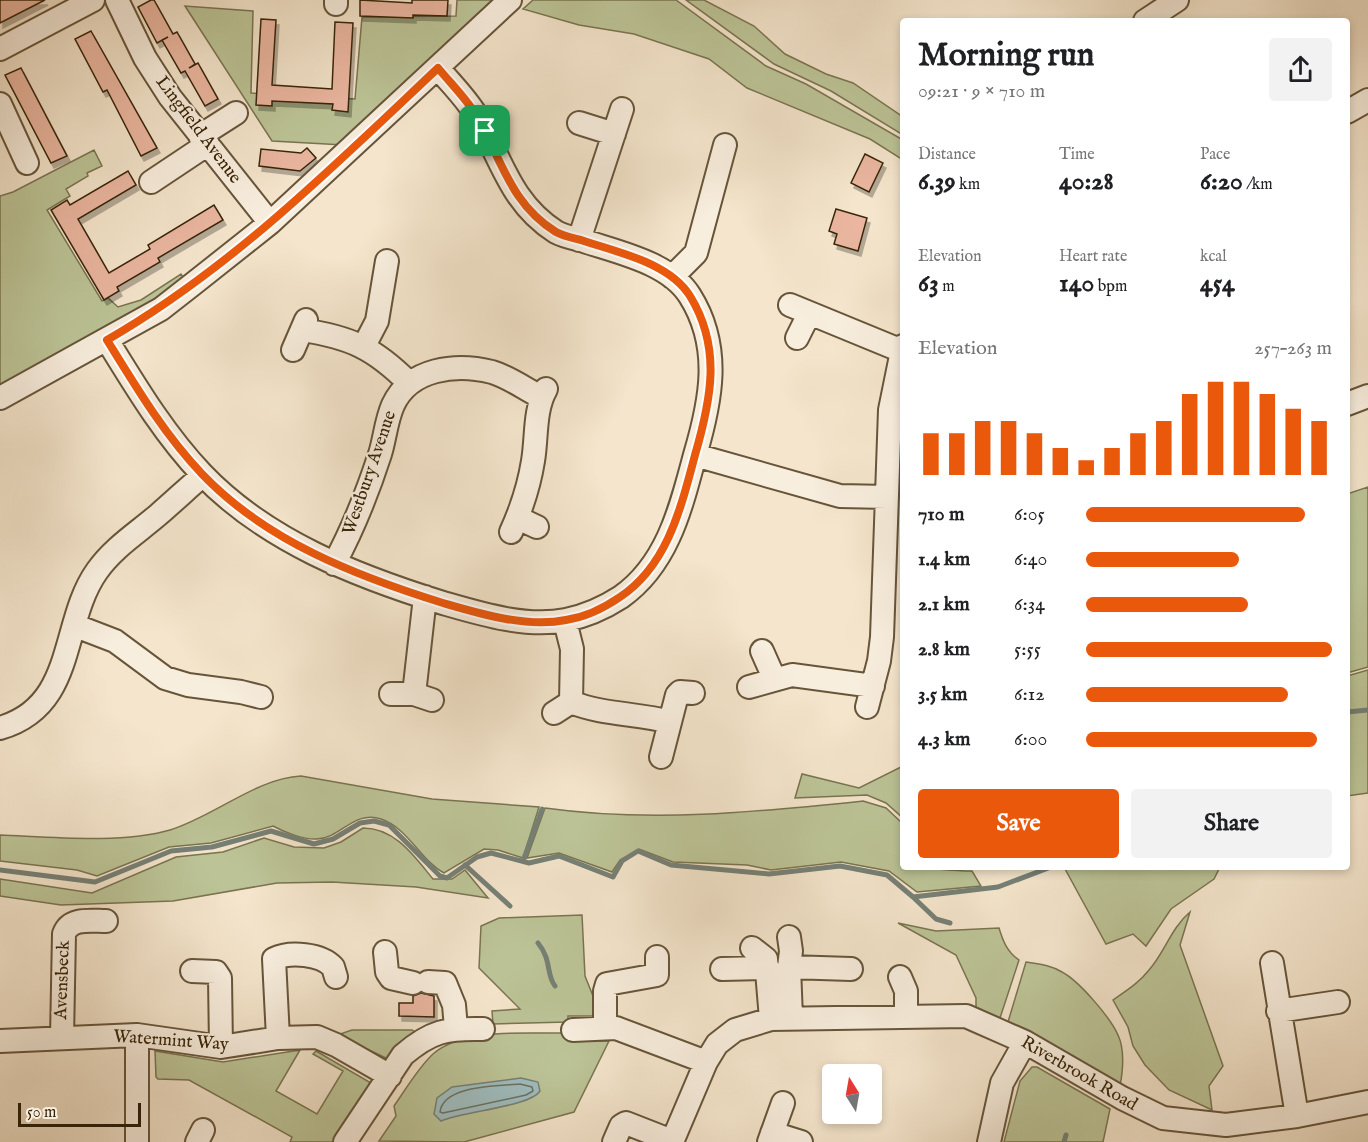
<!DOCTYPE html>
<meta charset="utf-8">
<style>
body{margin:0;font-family:"IM FELL English",serif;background:#f2f2f2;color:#202124;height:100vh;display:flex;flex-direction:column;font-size:22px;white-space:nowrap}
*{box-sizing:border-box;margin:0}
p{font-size:20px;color:#757577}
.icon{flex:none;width:33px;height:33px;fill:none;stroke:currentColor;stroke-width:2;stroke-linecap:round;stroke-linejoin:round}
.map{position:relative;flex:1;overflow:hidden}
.panel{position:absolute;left:900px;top:18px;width:450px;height:852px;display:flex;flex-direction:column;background:#fff;border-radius:6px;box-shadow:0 3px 9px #0003}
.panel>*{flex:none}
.needle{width:39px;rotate:349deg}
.buttons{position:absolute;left:822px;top:1064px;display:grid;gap:12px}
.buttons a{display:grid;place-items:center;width:60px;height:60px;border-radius:6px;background:#fff;box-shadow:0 3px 9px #0003;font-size:30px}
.scale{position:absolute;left:18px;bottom:15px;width:123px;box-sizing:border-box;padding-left:6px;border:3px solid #382509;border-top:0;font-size:16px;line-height:21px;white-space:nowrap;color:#382509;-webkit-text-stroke:4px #f8eede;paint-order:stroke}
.pin{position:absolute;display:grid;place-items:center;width:51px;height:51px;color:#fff;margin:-26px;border-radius:12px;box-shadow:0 3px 9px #0006}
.round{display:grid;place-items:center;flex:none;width:63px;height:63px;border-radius:6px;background:#f2f2f2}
.summary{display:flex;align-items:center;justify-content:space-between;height:102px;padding:0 18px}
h1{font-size:33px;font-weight:800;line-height:45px}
.metrics{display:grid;grid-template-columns:repeat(3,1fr);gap:9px;height:102px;padding:6px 18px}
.metrics div{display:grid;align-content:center}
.metrics b{font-size:26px;font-weight:800}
.metrics small{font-size:16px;font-weight:400}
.metrics p{font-size:16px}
.chart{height:168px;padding:12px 18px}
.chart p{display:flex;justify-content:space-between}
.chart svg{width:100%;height:108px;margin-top:6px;stroke:#ea580c;stroke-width:6}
.action{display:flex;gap:12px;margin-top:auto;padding:12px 18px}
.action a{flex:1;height:69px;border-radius:6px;background:#ea580c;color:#fff;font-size:24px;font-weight:800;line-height:69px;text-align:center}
.action a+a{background:#f2f2f2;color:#202124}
ul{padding:0 18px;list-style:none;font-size:20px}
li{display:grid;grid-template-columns:96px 72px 1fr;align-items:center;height:45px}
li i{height:15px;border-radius:8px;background:#ea580c}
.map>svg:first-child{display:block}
.green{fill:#bcc497;stroke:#7a7450;stroke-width:1.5}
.water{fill:#9fbdbf;stroke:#768076;stroke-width:1.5}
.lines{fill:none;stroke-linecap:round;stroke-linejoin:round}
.shore{stroke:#6c7164;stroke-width:1.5}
.stream{stroke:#768076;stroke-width:5}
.building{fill:#eab6a0;stroke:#382509;stroke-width:1.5;filter:url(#shadow)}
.minor-casing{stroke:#67553a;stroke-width:26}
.minor{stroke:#f8eede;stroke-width:22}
.route-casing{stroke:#fff;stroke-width:12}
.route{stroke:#ea580c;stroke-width:8}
.labels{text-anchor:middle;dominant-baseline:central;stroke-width:4.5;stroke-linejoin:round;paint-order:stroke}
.street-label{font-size:18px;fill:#382509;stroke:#f8eede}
</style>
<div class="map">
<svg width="1368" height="1142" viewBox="0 0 1368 1142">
<defs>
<filter id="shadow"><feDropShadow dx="3" dy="5" stdDeviation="0" flood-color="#0004"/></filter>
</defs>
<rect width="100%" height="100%" fill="#f4e5cc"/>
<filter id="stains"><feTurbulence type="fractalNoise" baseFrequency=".00333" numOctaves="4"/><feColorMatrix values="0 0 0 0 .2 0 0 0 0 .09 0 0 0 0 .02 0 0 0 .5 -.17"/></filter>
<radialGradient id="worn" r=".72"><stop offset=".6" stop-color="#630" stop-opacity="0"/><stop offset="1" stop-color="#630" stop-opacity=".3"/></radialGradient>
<path class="green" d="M457,0h44l-157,145 -72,-4 -87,-135 68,5 -2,82 104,6 7,-82 94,-1z
M533,0h143l90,66 40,18 97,56v20l-33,-21 -123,-51 -38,-29 -75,-25 -55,-9 -56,-16z
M686,0h18l50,26 31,28 41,20 27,9 50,34v18l-72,-44 -57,-27z
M94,150l8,16 -15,7 1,3 -22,13 4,7 -23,14 55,91 6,-3 10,9 23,-7 40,-26 5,8 -186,106v-192l13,-4z
M1368,487v180l-21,6v-179z
M1368,670v123l-21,3v-120z
M903,766v52l-17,-15 -19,-8 -72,3 7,-24 57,14z
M301,776l131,23 107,8 -16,51 -25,-8 -14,-1 -40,24c-24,-13 -36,-45 -63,-54 -27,-9 -40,19 -64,20 -13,1 -33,-7 -44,-13l-62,17 -42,4 -72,29 -20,-6 -77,-9v-26c50,2 122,9 170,-5 43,-13 87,-52 131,-54z
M863,801l23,7 17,16v43c24,0 45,4 69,4l9,15 -64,6 -28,-21 -48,-9 -70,8 -24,-5 -74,-3 -34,-13 -19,11 -8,12 -53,-19 -32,5 18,-50c107,15 211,4 318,-7z
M363,828c32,0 51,28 70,51h19l13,-9 23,28 -72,-11 -84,-5 -55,1 -104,18 -112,4 -61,-9v-17l92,14 84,-36 47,-5 41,-14 30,9 30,1 17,-6z
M1064,867h156l-6,12 -43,30 -25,37 -13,-12 -27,10z
M1190,912l-10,33 43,121 -14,20 3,24 -43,-20 -24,-25 -12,-19 -5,-19 -15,-27c13,-9 26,-17 36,-30 16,-18 22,-42 41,-58z
M582,915l3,61 10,25 1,12 -3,3h-25v6l-75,2 -1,-13 28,-2 -41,-41 2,-42 18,-8z
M898,923l38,8 63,-3c4,13 8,24 20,32l-19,58 -24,-10v-10l-20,-43z
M1026,962c13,2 25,3 36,10 17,9 48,45 56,63 7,15 5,35 2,51l-112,-64z
M352,1030h60l5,3 -29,26 -51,-24z
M568,1033v8h41l-35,71 -110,30 -85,-1 17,-25 -2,-10c12,-17 24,-38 39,-52 32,-27 95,-20 135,-21z
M300,1050l-24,41 41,23 26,-43 -30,-17 3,-3 55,32 -34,59h-47l2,-5 -103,-57 -31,-1 -2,-2 -1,-26 68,11z
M1032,1067h5l73,42 -7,33h-99l16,-61z"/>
<path class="water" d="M521,1078l17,4 2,9c-10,16 -77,20 -99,30l-7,-7 3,-16 15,-11z"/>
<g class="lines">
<path class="shore" d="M520,1084l12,3 1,4 -7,4 -83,18 -3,-1c3,-27 59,-26 80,-28z"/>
<path class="stream" d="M1347,712l21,-2
M523,861l19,-52
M465,865l45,41
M0,870l95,12 76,-31 41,-4 59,-16 43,13 19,-5 27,-16 14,-2 15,4 51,51 7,2 30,-21 14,-4 38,10 30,-7 54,21 9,-16 16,-10 33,14 98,9 71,-8 47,9 26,22 85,-10 53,-20
M913,897l23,22 14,4
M538,943c14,17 8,32 17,43
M1064,1142l2,-7"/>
</g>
<path class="building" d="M0,0h45l-45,23z
M151,0h3l19,34 4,-2 18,32 -6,4 9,-5 20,36 -13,7 -20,-35 -4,2 -19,-33 6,-3 -11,6 -19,-36z
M360,0l52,3v-3h36l-1,16 -34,-1v3l-53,-2z
M261,19l15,1 -4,65 60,4 3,-67 18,1 -5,89 -16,-2 1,-6 -61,-3v5l-16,-1z
M91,31l66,117 -16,8 -34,-66 -4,2 -28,-53z
M21,68l46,88 -16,7 -46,-88z
M307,148l9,10 -16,13 -41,-5 2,-17 40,4z
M865,154l18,9 -14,29 -18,-9z
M128,171l8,14 -58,34 31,54 41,-24 -2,-4 66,-40 9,15 -65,38 2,4 -43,25 2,4 -15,9 -53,-90 16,-10 3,5z
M836,209l31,9 -9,33 -24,-7 3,-10 -8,-3z
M421,993l13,3v21l-35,-1v-13h14v-7z"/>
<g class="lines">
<g class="minor-casing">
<path id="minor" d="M117,0l28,58 25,39 100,126
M336,4v-4
M1145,21l32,-21
M0,49l93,-49
M0,104l27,59
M1347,112l21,-12
M579,123l35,11
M200,136l36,-23
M151,182l57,-38
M579,240l43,-131
M672,277l24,-24 29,-108
M790,305l112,46
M302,330c48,7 72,18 107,53
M797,338l12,-24
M107,340c29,47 57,94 95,134 64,67 154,102 241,129 38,11 84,25 123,17 20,-4 38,-12 55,-23 47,-33 60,-90 74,-142 16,-54 27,-108 -5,-159 -21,-34 -74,-44 -109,-56 -8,-2 -18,-4 -25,-8 -44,-28 -54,-70 -77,-112 -10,-19 -27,-35 -41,-52
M364,346l13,-25 10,-60
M293,350l13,-30
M0,398l161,-89 32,-25 77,-61 240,-223
M1347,404l21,-8
M695,455l145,41 47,1
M518,518l19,9
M511,532c10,-22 18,-46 22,-71 4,-23 1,-51 13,-72
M334,564c19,-35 34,-73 46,-110 5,-16 6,-33 13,-49 17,-37 63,-42 99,-33 17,5 33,17 49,25
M565,621l7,28 -1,53
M76,626l39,15 50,37 23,7 53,7 20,5
M762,651l12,27
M749,687l43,-12 81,11
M391,694h23l18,6
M414,694l11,-97
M867,707l12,-46 3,-24 8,-227 13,-64
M554,713l17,-11c32,13 66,11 99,20
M0,728c77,-22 60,-105 97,-157 16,-23 40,-38 61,-56 15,-13 30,-27 45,-40
M661,757l16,-62 3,-3 13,1
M789,937l2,14 -2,16 2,51
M752,948l14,11 5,60
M385,952l2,20 4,6 22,5
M1272,963l25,153
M789,967l62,2
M722,969l46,-1
M192,971l24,1 4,6 1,69
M900,977l6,14v25
M428,982l17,1 9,22 2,23
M1278,1011l60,-9
M605,1027v-36l2,-7 50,-9v-18
M573,1030l43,-2 90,34
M62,1038l2,-104c6,-17 27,-13 42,-13
M278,1038l-4,-79c16,-8 47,-5 59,8l3,10
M0,1041l137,-6 84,12 57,-9 39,-1 19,8 54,31
M772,1133l29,9
M137,1142v-107
M197,1142l6,-12
M345,1142l58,-87c28,-24 44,-27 80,-26
M614,1142l7,-16 5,-3 46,18
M672,1142l34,-80 11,-18 18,-14 36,-11 195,-3 59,26 97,56 41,20 63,7 71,-9 71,-14
M769,1142l14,-39
M989,1142l13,-59 23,-41"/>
</g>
<use href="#minor" class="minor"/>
</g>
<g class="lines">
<g class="route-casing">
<path id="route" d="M438,68c14,17 31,33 41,52 23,42 33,85 77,112 7,4 17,6 25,8 35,12 88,22 109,56 32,52 21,104 5,159 -14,52 -27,110 -75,142 -16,11 -34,20 -54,23 -39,8 -85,-6 -123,-17 -87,-27 -177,-62 -241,-129 -38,-40 -66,-87 -95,-134 125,-72 227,-174 331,-272z"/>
</g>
<use href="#route" class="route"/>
</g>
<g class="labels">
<g class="street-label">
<text transform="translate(198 130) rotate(53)">Lingfield Avenue</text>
<text transform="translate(370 473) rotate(-71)">Westbury Avenue</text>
<text transform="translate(63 980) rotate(-88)">Avensbeck</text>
<text transform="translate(171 1041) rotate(4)">Watermint Way</text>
<text transform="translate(1079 1074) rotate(30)">Riverbrook Road</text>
</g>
</g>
<rect width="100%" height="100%" filter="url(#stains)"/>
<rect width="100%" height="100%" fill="url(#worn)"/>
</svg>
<div class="buttons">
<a><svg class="needle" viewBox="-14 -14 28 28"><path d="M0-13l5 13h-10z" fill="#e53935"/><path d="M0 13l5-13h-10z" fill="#757577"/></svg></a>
</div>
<div class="scale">50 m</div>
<div class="pin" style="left:485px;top:131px;background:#1e9e55"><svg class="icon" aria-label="arrive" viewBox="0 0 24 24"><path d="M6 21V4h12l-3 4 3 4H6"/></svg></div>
<section class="panel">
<div class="summary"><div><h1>Morning run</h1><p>09:21 · 9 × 710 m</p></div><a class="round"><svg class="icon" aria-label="share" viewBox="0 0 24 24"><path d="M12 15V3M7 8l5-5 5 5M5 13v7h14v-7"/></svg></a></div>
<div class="metrics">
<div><p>Distance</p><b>6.39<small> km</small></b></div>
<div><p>Time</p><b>40:28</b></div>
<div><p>Pace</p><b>6:20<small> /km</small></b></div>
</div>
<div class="metrics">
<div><p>Elevation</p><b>63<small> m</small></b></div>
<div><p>Heart rate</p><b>140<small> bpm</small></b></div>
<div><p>kcal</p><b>454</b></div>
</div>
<div class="chart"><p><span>Elevation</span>257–263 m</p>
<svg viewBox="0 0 160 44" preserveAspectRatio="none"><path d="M5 44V27M15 44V27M25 44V22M35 44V22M45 44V27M55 44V33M65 44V38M75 44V33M85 44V27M95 44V22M105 44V11M115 44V6M125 44V6M135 44V11M145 44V17M155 44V22"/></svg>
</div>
<ul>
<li><b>710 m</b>6:05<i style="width:89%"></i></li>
<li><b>1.4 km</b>6:40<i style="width:62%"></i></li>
<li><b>2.1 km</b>6:34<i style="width:66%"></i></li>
<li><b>2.8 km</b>5:55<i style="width:100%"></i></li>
<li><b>3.5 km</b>6:12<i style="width:82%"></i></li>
<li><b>4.3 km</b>6:00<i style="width:94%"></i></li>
</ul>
<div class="action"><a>Save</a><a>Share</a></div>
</section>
</div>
